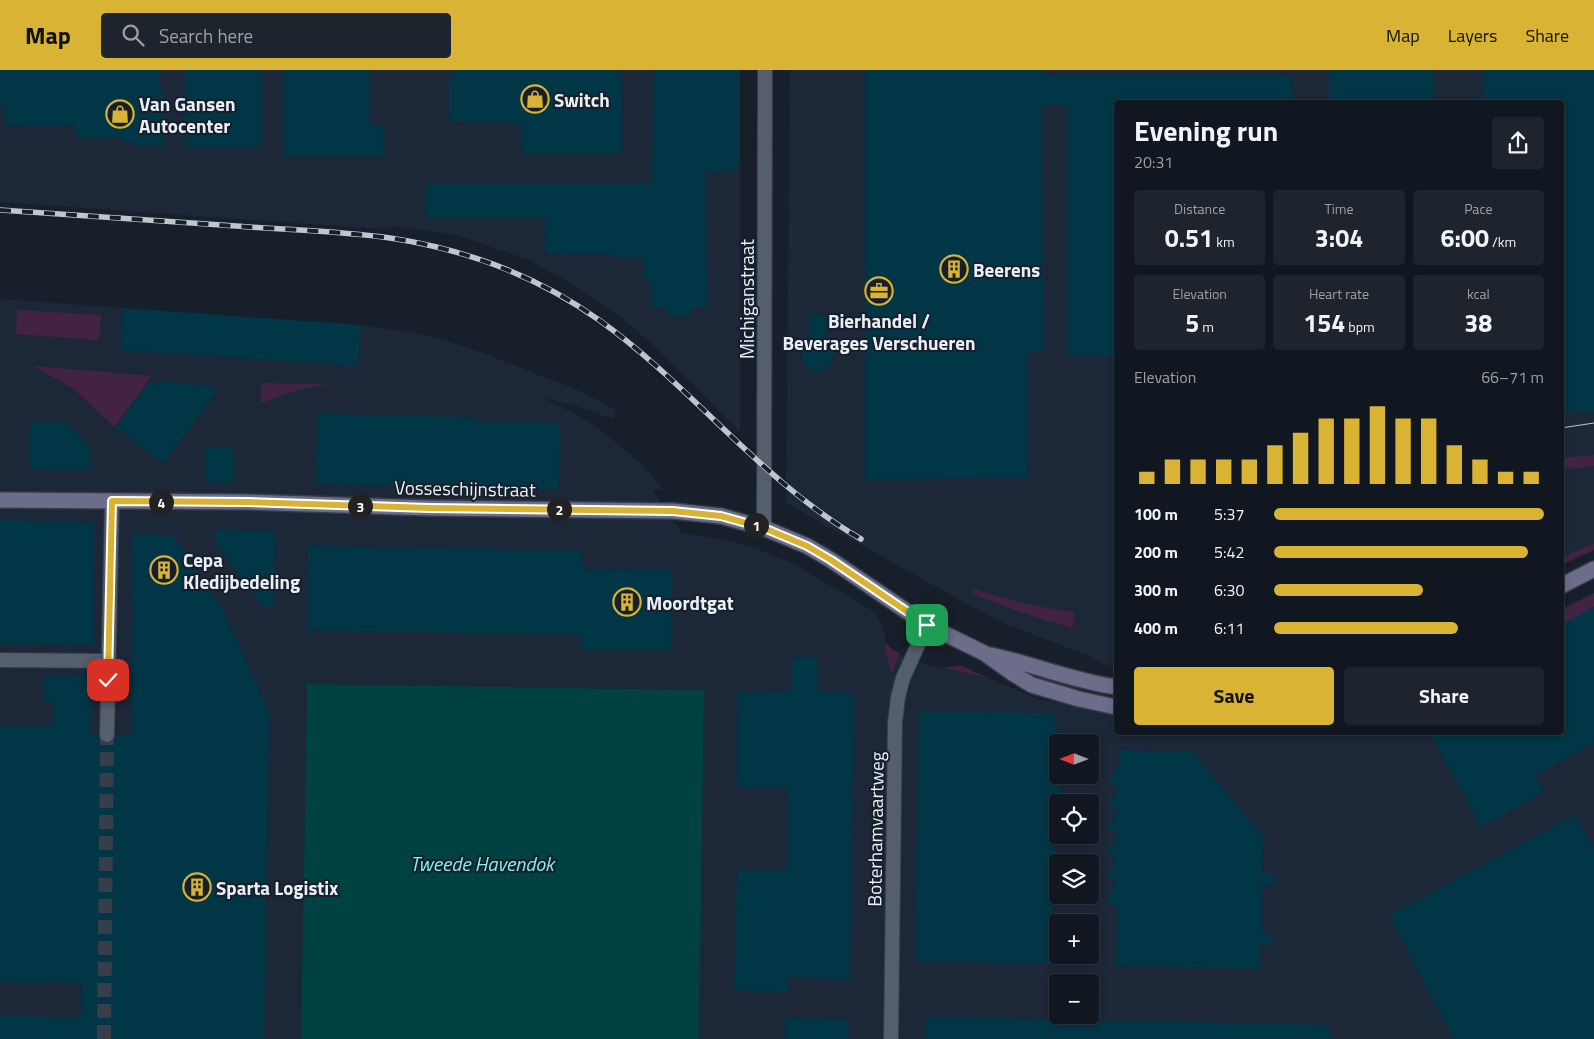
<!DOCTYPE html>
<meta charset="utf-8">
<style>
body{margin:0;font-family:"Titillium Web",sans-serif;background:#1e242d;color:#f1f3f6;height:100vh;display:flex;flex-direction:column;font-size:19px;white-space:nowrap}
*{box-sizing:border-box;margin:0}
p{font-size:16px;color:#9c9fa5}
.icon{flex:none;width:28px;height:28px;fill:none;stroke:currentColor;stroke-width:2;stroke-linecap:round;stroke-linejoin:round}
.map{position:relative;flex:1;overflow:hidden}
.panel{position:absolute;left:1114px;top:30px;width:450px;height:635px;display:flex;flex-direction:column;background:#111720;border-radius:5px;box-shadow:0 2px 8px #0003,0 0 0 1px #30363e}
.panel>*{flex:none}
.needle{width:32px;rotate:270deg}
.tools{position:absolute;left:1049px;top:664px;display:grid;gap:10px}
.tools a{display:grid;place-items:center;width:50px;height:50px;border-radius:5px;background:#111720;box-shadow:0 2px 8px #0003,0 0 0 1px #30363e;font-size:25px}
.pin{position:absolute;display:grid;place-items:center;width:42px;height:42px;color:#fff;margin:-21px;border-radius:10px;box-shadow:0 2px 8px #0006}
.km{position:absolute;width:25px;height:25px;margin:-12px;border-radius:50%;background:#222;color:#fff;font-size:14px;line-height:25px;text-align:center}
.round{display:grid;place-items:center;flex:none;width:52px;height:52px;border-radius:5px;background:#1e242d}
.headline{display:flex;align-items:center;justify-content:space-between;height:85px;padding:0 20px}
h1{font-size:28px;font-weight:700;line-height:38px}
.metrics{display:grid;grid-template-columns:repeat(3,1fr);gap:8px;height:85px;padding:5px 20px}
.metrics div{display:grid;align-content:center;border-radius:5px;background:#1e242d;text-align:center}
.metrics b{font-size:25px;font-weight:700}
.metrics small{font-size:14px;font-weight:400}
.metrics p{font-size:14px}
.chart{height:140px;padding:10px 20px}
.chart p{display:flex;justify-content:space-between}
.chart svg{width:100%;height:90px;margin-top:5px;stroke:#d9b334;stroke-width:6}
.cta{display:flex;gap:10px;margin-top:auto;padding:10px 20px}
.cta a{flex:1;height:58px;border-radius:5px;background:#d9b334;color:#111;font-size:20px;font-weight:700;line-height:58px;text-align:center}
.cta a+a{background:#1e242d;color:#f1f3f6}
ul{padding:0 20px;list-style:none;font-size:16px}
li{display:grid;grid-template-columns:80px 60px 1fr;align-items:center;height:38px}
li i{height:12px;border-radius:6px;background:#d9b334}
header{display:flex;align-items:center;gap:30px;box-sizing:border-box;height:70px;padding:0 25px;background:#d9b334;color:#111}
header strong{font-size:24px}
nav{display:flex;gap:28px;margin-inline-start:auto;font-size:18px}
.search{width:350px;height:45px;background:#1e242d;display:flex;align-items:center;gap:12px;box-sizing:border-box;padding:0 18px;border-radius:5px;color:#9c9fa5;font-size:19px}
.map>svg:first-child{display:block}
.built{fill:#1c2738;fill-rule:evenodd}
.green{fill:#432344}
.water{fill:#004241}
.building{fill:#003646}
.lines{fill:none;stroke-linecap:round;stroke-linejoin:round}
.street-tunnel{stroke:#363e4a;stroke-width:14;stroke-dasharray:14 7;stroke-linecap:butt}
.street-casing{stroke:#363c45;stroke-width:16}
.secondary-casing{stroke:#363c45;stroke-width:18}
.street{stroke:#555e6c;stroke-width:14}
.secondary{stroke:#6b6d8b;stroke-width:15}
.tram{stroke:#bfc6ce;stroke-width:1}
.rail-casing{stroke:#bfc6ce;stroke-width:5.5}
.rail{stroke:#171f2b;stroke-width:4;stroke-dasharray:11;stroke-linecap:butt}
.route-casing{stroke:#fff;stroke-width:10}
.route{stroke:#d9b334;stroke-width:6}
.labels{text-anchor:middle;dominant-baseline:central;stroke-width:4;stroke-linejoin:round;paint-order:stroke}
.poi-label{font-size:19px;font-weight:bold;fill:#e9eff7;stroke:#171f2b;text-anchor:start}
.street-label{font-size:19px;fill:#e9eff7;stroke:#171f2b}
.water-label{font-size:20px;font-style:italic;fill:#81f2ed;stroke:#171f2b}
</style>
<header>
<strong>Map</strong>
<div class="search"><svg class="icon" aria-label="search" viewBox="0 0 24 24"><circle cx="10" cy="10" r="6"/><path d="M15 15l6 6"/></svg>Search here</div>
<nav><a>Map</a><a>Layers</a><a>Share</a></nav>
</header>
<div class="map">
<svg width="1594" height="969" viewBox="0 0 1594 969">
<rect width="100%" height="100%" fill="#171f2b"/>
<path class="built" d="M0,0h740v362l-88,-88 -30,-26 -62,-41 -31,-17 -72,-25 -66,-9 -1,3 -24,-1 -366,-26z
M790,0h804v480l-33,15v-463h-445v569l-29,-16 -79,-30 -41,-21 -181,-101z
M0,229l123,9 -3,42 238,16 3,-41 50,7 36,9 36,12 99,39 34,18 -3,9 -40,-14 -32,-8 31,15 25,15 44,36 22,26 -10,1 29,43 43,7 33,9 36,15 79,47 8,11 6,22 7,7 30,13 65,14 49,21 78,15v18h445v-122l33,-17v446h-895l5,-349 -394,-6 -3,-2 -2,2 2,3 -6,352h-301zM1058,672h32v33h-32zM1058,732h32v33h-32zM1058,792h32v33h-32zM1058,852h32v33h-32zM1058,912h32v33h-32z"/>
<path class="green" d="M17,240l84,5 -2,25 -83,-6z
M33,296l119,10 -38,51 -40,-38z
M261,313l67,1 -27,5 -40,14z
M1594,385v11l-33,4v-12z
M1594,473v7l-33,15v-7z
M975,519c33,11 66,19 100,23l-3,16 -52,-16 -48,-18z
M1594,523v14l-33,18v-15z
M884,574h3l3,4 9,5 -6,19 -3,-1z
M955,596h7l27,12 -47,-10z"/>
<path class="water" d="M307,612l3,2 394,6 -5,349h-398l6,-352 -2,-3z"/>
<path class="building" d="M0,0h160v21h4v55h-28v-5h-14v-4h-46v-11h-70l-3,-20h-3z
M185,0h76v77h-76z
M283,0h87v55h13v30h-100z
M453,0h164v6h4v78h-99l-1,-31 -72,-1v-46h4z
M653,0h87v93h-2v6h-5v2h-27l1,136h-16v8h-24v-8h-16v-26h-8v-24l-30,1v-5l-67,1 -1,-36h-118l-1,-35h226z
M865,0h178v6h248v26h-175v254h-49v-251h-25l1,247h-16v126l-161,1z
M1329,0h104v32h-104z
M1484,0h110v342h-33v-310h-77z
M123,238l238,17 -3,41 -238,-16z
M809,244l16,1v26l7,7 2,5 -3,11 -8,6 -11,1 -4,-3 -6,-8v-10l7,-9z
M151,310l8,6 3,-5 46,5 9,6 -54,71 -47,-36z
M317,344l159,3v4l84,2 -2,66 -242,-5z
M30,351h34l25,25v24h-60z
M206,377l28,1v35l-29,-1z
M0,450l94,2 -1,123 -93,-2z
M216,460l59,1 -1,77h-11l-48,-66z
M132,464l41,1 48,71 48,106 -5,327h-264v-23l81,1 1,-34 -82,-1v-257h53l1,-23h-11v-27l49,1 -2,59h8l4,7 5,2 7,-4 2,-5h15l2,-131h-2z
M308,476l274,4 1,20h89l-1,80 -89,-1v-14l-275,-5z
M1594,537v136l-59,32 9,17 -63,35 -51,-95h131v-107z
M791,588h27v34l36,1 -4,286 -62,-1 -1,14 -53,-2 3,-120 51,-1v-81l-51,-1 1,-96 53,1z
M919,641l135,2v11l9,18h-5v29l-4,2 9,20 -10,4 5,9v13l-5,2 5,14h1l3,6 -10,4 9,17h-3v4l-6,3 6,12v9l-7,4 -1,70 -135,-3z
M1119,680l74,2 70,85 -1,36h11v12h-12v47l11,1v12l-12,-1v25l-144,-4 1,-59 -10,-5 10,-19 -10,-5 10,-19 -9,-5 10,-19 -10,-5 10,-19 -9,-5 9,-18 -9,-5 10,-20z
M1575,745l19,34v190h-140l-65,-123z
M926,947l404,8v14h-404z
M786,948l63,1 -1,20h-63z"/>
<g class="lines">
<path class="street-tunnel" d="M104,969l3,-304"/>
<g class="street-casing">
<path id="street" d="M764,458l1,-458
M0,590l108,1
M107,665l5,-234
M891,969l4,-317 3,-25 5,-19 24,-53"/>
</g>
<g class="secondary-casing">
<path id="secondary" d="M0,430l247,2 182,6 244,3 48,5 43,12 43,18 24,14 96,65 57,28 28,20 20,12 47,14 37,8
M1561,516l33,-17
M991,585c42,9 82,26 125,32"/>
</g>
<use href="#street" class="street"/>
<use href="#secondary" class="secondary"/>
<path class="tram" d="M1561,358l33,-5"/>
<g class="rail-casing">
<path id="rail" d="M0,140c79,5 157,11 236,16 51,4 103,5 154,12 74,11 147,38 209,82 93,66 163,162 262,219"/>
</g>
<use href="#rail" class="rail"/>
</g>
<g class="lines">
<g class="route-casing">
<path id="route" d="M108,610l4,-179 135,1 182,6 244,3 48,5 43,12 43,18 24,14 96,65"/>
</g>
<use href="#route" class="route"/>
</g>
<defs>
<g id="shop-ring" transform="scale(1.4375)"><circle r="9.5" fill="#171f2b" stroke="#d9b334" stroke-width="1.5"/><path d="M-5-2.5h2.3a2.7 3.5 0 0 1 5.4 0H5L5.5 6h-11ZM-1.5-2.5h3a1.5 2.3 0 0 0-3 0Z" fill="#d9b334"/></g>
<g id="building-ring" transform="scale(1.4375)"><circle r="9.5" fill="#171f2b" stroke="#d9b334" stroke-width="1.5"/><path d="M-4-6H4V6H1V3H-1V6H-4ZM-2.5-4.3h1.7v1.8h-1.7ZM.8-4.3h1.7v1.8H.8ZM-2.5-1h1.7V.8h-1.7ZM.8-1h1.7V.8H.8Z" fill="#d9b334"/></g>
<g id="office-ring" transform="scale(1.4375)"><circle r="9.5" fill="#171f2b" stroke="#d9b334" stroke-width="1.5"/><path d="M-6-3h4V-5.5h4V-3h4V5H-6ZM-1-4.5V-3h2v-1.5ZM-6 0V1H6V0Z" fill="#d9b334"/></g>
</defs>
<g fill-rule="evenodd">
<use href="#shop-ring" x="535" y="29"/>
<use href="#shop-ring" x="120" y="44"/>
<use href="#building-ring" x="954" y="199"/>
<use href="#office-ring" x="879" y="221"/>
<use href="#building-ring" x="164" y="500"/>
<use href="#building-ring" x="627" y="532"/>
<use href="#building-ring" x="197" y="817"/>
</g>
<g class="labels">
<g class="poi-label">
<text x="554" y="29">Switch</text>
<text x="139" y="33">Van Gansen<tspan x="139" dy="22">Autocenter</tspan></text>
<text x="973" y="199">Beerens</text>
<text x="879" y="250" text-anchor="middle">Bierhandel /<tspan x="879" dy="22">Beverages Verschueren</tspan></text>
<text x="183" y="489">Cepa<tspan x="183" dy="22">Kledijbedeling</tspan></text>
<text x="646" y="532">Moordtgat</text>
<text x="216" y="817">Sparta Logistix</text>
</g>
<g class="street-label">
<text transform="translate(746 229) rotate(-90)">Michiganstraat</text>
<text transform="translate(465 418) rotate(1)">Vosseschijnstraat</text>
<text transform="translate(875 759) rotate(-89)">Boterhamvaartweg</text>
</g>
<g class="water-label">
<text x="482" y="793">Tweede Havendok</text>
</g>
</g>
</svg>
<div class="tools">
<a><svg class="needle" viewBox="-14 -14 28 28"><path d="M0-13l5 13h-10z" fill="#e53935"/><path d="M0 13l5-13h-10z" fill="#9c9fa5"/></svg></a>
<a><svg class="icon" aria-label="locate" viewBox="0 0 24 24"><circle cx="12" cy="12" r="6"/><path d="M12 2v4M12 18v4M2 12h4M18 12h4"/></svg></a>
<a><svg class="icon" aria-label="layers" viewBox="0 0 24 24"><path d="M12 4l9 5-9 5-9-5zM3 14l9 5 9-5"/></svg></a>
<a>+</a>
<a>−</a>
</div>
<div class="pin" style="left:927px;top:555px;background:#1e9e55"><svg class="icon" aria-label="arrive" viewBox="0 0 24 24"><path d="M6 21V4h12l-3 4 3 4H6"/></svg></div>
<div class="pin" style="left:108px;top:610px;background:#d93025"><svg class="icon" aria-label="check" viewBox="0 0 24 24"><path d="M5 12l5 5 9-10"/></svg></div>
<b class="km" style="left:756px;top:455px">1</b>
<b class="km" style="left:559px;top:439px">2</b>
<b class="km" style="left:360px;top:436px">3</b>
<b class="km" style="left:161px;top:432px">4</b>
<section class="panel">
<div class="headline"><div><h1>Evening run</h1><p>20:31</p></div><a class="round"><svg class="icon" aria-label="share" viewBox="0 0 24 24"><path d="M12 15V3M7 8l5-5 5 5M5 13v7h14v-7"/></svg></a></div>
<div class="metrics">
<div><p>Distance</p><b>0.51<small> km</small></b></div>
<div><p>Time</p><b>3:04</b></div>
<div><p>Pace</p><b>6:00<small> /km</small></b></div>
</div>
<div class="metrics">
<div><p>Elevation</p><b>5<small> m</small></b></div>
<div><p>Heart rate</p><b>154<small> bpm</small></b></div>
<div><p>kcal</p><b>38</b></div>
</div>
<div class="chart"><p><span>Elevation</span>66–71 m</p>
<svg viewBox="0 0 160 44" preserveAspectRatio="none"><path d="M5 44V38M15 44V32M25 44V32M35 44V32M45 44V32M55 44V25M65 44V19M75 44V12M85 44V12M95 44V6M105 44V12M115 44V12M125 44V25M135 44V32M145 44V38M155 44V38"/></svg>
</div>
<ul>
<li><b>100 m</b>5:37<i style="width:100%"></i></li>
<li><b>200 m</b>5:42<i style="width:94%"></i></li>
<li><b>300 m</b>6:30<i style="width:55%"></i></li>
<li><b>400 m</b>6:11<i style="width:68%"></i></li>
</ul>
<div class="cta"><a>Save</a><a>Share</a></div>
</section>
</div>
